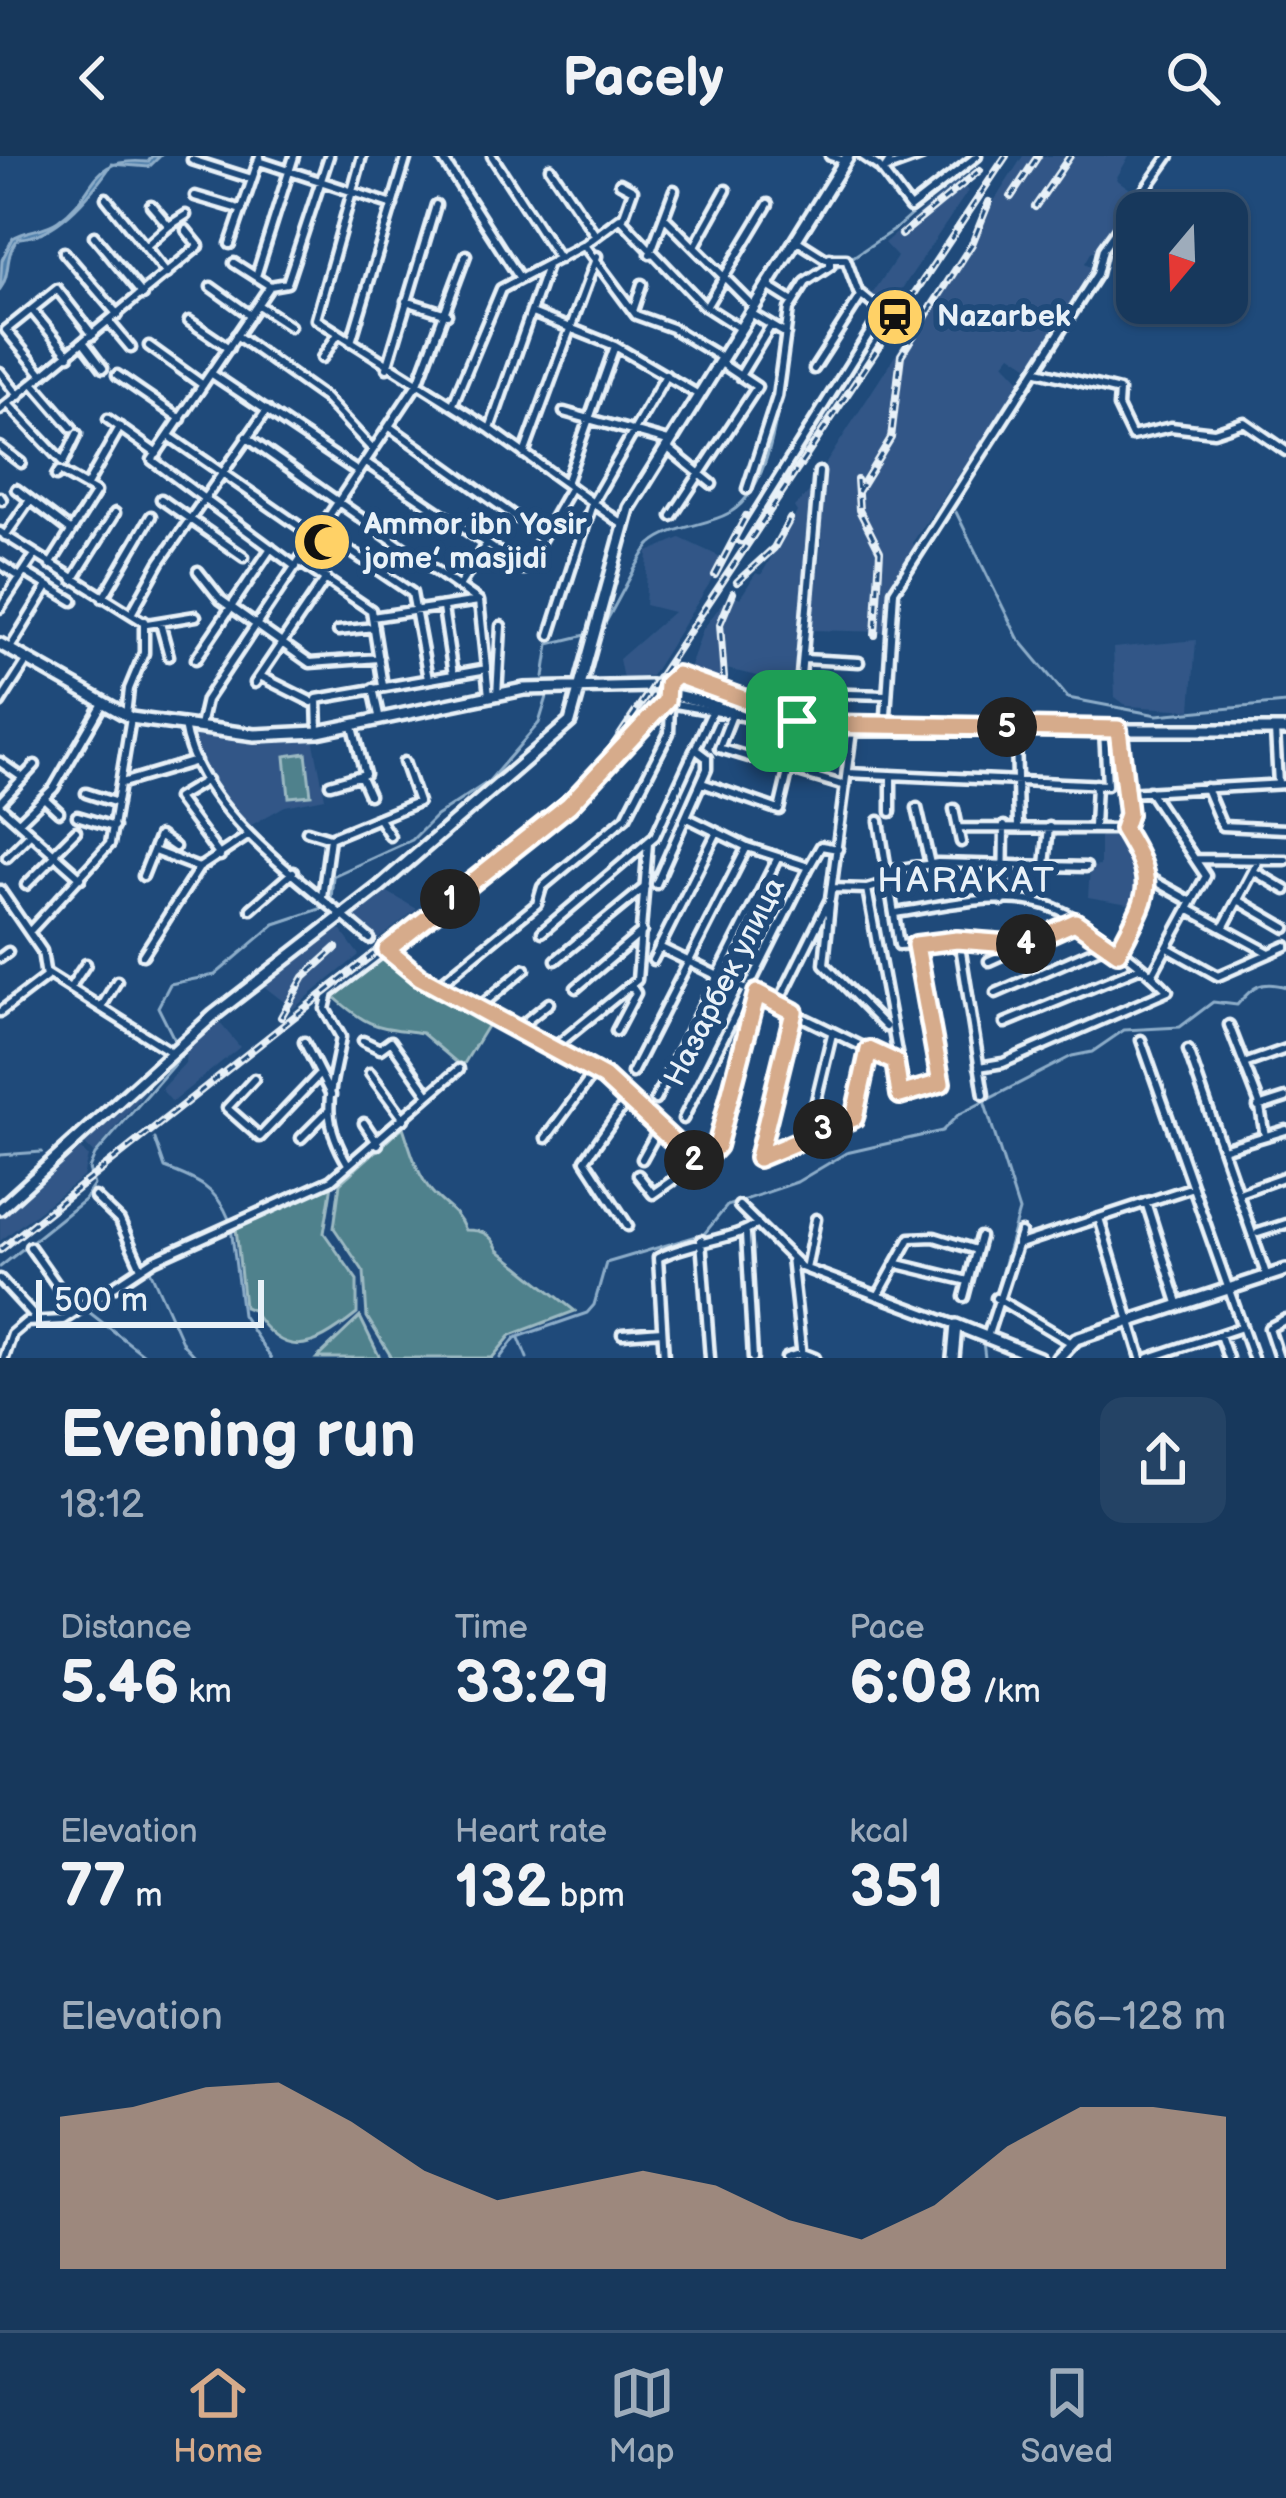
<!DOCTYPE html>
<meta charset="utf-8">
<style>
body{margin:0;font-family:"Balsamiq Sans",sans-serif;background:#244365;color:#f1f3f6;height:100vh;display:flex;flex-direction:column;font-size:45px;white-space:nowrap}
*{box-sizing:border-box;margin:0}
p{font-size:39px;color:#9eacbb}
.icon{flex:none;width:66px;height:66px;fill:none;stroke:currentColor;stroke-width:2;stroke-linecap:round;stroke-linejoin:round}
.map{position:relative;height:1202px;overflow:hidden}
.drawer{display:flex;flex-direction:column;background:#17385c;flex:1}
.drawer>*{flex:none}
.needle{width:78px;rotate:199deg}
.fabs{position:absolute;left:1116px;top:36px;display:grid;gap:24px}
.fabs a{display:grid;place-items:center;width:132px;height:132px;border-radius:24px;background:#17385c;box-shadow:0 3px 9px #0004,0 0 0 3px #365272;font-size:60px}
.scale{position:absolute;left:36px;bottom:30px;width:228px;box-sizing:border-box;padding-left:12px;border:6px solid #e8f1f8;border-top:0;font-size:33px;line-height:42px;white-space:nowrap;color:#e8f1f8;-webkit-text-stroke:9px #1f4a7a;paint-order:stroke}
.pin{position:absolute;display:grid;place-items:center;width:102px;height:102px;color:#fff;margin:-51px;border-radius:24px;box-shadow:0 6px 18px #0006}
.km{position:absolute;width:60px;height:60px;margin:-30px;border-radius:50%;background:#222;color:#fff;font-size:33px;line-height:60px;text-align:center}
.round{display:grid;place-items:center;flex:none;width:126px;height:126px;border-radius:24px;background:#244365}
.summary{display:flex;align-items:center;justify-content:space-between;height:204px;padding:0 60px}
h1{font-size:66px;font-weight:700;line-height:90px}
.figures{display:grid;grid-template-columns:repeat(3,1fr);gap:18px;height:204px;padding:12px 60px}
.figures div{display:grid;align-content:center}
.figures b{font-size:60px;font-weight:700}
.figures small{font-size:33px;font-weight:400}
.figures p{font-size:33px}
.chart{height:336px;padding:24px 60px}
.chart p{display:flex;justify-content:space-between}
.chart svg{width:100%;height:216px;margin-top:12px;fill:#d6ab8b;opacity:.7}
header{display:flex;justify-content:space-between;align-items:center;height:156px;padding:0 60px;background:#17385c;font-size:54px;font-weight:700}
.tab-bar{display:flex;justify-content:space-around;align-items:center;height:168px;border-top:3px solid #365272;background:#17385c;font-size:33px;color:#9eacbb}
.tab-bar a{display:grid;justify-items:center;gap:6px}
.tab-bar .on{color:#d6ab8b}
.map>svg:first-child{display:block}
.built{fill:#305787}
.green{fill:#4f818c;stroke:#9cb9c2;stroke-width:3}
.water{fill:#507faa;stroke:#8dadc9;stroke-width:3}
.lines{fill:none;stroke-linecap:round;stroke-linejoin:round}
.stream{stroke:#8dadc9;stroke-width:3}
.minor-casing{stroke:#e8f1f8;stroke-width:15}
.major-casing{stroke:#e8f1f8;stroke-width:18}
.minor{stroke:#1f4a7a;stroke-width:6}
.major{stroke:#1f4a7a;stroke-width:9}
.rail-casing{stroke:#e8f1f8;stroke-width:8}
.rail{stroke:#1f4a7a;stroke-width:3;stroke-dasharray:9;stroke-linecap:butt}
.minor-bridge-casing{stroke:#e8f1f8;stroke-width:15;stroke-linecap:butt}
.minor-bridge{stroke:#1f4a7a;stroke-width:6}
.route-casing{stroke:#fff;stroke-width:24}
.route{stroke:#d6ab8b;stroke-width:15}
.labels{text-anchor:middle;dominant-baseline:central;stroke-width:12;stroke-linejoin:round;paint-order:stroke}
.poi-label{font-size:30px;font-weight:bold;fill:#e8f1f8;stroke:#1f4a7a;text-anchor:start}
.street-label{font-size:30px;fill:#e8f1f8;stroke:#1f4a7a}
.quarter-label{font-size:36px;letter-spacing:3px;fill:#e8f1f8;stroke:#1f4a7a}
</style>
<header><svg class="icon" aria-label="back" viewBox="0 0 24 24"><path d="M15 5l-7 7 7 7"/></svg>Pacely<svg class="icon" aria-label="search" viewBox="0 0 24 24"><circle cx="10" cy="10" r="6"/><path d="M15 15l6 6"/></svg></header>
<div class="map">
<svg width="1286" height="1202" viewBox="0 0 1286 1202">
<rect width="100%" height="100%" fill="#1f4a7a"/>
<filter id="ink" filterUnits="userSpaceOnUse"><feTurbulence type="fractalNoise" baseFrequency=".00833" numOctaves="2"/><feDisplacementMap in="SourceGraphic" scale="24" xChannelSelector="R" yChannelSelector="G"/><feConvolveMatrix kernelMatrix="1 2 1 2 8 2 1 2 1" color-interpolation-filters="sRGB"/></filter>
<g filter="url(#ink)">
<path class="built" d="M1023,0h106l-13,23 17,12v10l-35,51 -6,-1 -7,12 8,5 -1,7 -57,95 -24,-16 -7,9 18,19 -110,161 5,4 -30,55v30l-77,-2 12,-90 -3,-66z
M958,24l10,11 -81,120 -18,-12 28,-42 -13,-14z
M810,335h5l-10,133 -6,4 5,3 -8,84 -33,-8 4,-29 -41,-9 -4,19 -37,-7 18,-52 27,-36 10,5 16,-25 5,2 36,-63 -3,-5z
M680,382l45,21 -74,117 -28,3 -4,-20 54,-47 -28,-7 3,-53z
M1196,484l-5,70 -64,-4 -12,-9 -2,-49z
M187,575l76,8 50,-1 12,60 -40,8 -37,21 -48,-66z
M1100,676l24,1 22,46 -6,27 -52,-9 2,-30 10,-1z
M384,734l33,19 -39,31 -29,-24z
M336,768l23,31 -66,54 -32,-25z
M219,866l21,25 -68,55 -11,-13 24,-26 1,-17z
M140,930l5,6 -51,62 -12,-13z
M81,993l7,7 -5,21 -83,64v-26l73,-65z"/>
<path class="green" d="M306,597l5,42 -22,2 -4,-41z
M386,800l53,37 53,25 -30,49 -40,-34c-46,-7 -51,-3 -89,-37z
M403,971c8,23 13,46 29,65 14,16 24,17 33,38 17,0 26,3 33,20l77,61 -64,24 -19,23h-100l-25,-41 -3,-45 -30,-44 6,-45z
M332,1028l-8,49 33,47v34c-49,39 -73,44 -105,-4l-8,-3 -8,-79z
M360,1161l20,41h-63z"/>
<path class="water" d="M152,0h8l-11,11 -37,-3c-20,29 -55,73 -93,74 -16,17 -7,35 -19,51l2,-29 11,-22c14,-9 31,-7 45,-17 42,-29 28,-65 90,-59z"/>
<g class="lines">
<path class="stream" d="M805,133l90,-60 51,-45
M790,165l10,-24
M956,356l62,126 50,60 89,17 129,-12
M599,477c13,-18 42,-81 52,-89 20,-18 55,-18 78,-31 41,-23 50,-105 55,-147
M544,521l5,-33 41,-10
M331,743l2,-23 79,-36 24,-24 52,-34 51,-59 8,-26
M155,983l10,29c30,11 52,20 64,51
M0,999l42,-3
M125,1071l21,36
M231,1071l11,88 29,43
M0,1111l84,-67 10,-15 -5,-16 6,-14 87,-100 -24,-48 12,-23 45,-9 60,-51 51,-17
M150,1114l33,74 13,14
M85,1153l63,49
M985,1175l34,-120 -34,-107
M519,1182l8,20
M983,1186l2,16
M500,1202l15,-20 72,-25 7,-8 12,-42 98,-29 23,-28 70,-24 49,-29 96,-22 16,-16 114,-59 20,-4 32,-22 56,-3 33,-25 24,3c16,-19 24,-25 49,-18"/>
<g class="minor-casing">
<path id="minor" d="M362,0l-46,163 174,110 132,95
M441,0l78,121
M492,0l67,103
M830,0l15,5
M863,0l16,11 31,41 67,-52
M192,4l60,19
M259,5l134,44
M550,12l46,68
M885,13l36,-13
M884,14l9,-14
M620,27l13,7 -10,28
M195,40l47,14
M106,42l61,76
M664,61l89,89
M169,70l17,-11
M94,80l49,59
M796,84l30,19h20l12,33 29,24
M230,88l30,-88
M696,88l30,-54
M584,89l52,70 36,13 48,29
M145,91l24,-21 -18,-21
M64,96l54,63
M650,98l24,-64
M234,107l36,23 17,-3 42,-127
M256,120l38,-120
M766,129l27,17
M270,130l-118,174 144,107
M211,131l39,28
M406,145l41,13
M258,149l32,21
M706,151l62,-103
M32,154l37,45
M633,155l9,-27
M749,156l37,22
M532,157l83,33 82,48
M189,165l40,27
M110,167l21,25
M236,179l89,63 48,52
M351,186l56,-186
M84,187l19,25
M149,190l54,39
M322,202l16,-24
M387,212l49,-163
M814,213l47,-73
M1038,215l81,20 -1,16 14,29 39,-9 43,5 30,-10 42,29
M0,216l19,24
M212,218l146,98
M43,219l-37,-45 51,-41 36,46
M117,219l64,44
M740,220l31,-51
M34,228l38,44
M417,230l49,-131
M8,248l55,58
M453,248l48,-115 83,-44 36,-27 83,87 36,23
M0,254l199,-164 -13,-16
M564,256l104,29
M108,263l49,35
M390,271l127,91
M490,273l57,-163
M169,280l147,102
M246,281l233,164 10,95
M0,291l21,16
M668,292l44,36
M524,298l73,-198
M365,306l159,107 47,-82
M63,307l14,-29
M566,327l49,-137
M87,329l33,-58
M16,333l54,41
M747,333l30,-92 12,-88 17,-27 24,-16v-8
M0,341l2,3
M161,343l83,58
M672,360l85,-129 -36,-24
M321,375l91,62 16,86
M0,376l147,92 49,-8
M5,380l25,-36
M741,382l141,-225
M300,406l71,48 12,76
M0,408l20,13
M50,409l46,-73 -37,-21 -3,5
M198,415l23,29 89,63 69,-5
M25,416l48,29
M73,424l42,-67
M459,430l28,-43
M103,442l48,-82
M0,452l35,-53
M443,452l10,67
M131,458l29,-52 107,-152
M372,461l107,-16
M160,467l9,33
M338,475l36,-4
M550,479l42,-131 74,-129
M9,494l39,-64
M196,503l75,-111
M804,503l55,3
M260,520l52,26
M255,527l71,-105
M667,528l13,-9 108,43
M373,532l7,32
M813,537l73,2
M497,539l4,-69
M0,547l27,-42
M670,547l105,19
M126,559l3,-26 15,-36v-32
M732,559l-13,33 126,38
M797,565l22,-249
M184,569c13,87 124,159 186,214
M200,570l6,-26 209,-313
M1118,573l10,85 -5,15c36,57 25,65 -5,122
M885,575l9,-140 203,-317 6,-25 66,-93
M1016,575l2,96
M1275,575l3,53
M318,576l-1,-33 170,-30
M0,606l23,16
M847,617l260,12 -3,-55
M361,621l8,18
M207,624l-30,18 43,58
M122,627l74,-22
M702,627l77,27 20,-84
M330,628l35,-10 -12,-47
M1206,632l16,38 64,3
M1149,635l57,85 -53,97
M86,637l31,10
M1125,637l161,-9
M45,643l14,13
M0,646l35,-37
M0,650l81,72
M917,652l13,56
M954,653l7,33
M891,656v-37
M77,660l37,11
M688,662l59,29 62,20 12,-21 17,3
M379,663l11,17
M879,665l20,124 53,-4 9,11 23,143
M19,666l35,-34 48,-83
M1094,671l2,-43
M958,672l165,1
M307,675l23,7 88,-36 -14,-40
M154,695l45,17
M54,697l22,-22
M7,701l23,-23
M1196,703l90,1
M1045,709l4,-38
M889,715l49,-8 148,4
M1255,716l31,18
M143,720l16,-40 16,11
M1149,722l43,24
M656,728l51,-115v-11l-12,-9
M26,729l30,-30
M832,732l35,1 24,-7
M867,733l38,207 36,-13 -25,-138
M0,734l42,61 4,26 -46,35
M322,741l8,-59
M1238,744l48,28
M1003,745l1,-75
M830,748l-6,60 62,63
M251,753l42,-37
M1188,753l81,44
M896,757c46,-7 104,-22 150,-8 33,10 98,60 122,86l-165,72 -24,4
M1223,772l36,-68
M29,776l81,-88 21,-126
M542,776l113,-96 57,-124
M952,785l67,4
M659,791l235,115
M1168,792l50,28 68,-30
M387,794l49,37 168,90 95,88 18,-19 39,-153
M143,799l56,-87 50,-33
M0,802l8,-6
M556,804l89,-73
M653,804l63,-126
M989,805l86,-39
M46,817l125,79
M436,831l101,-83 5,-17 84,-70 43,-84 1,-29
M70,832l16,-24
M576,832l66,-56
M996,837l112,-49
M778,848l52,-105 22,-168
M102,850l15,-25
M478,852l47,-39
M1005,867l136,-56
M1229,869l30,77 6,34
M518,872l31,-25
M616,875l20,-38 -5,-8
M1141,884l112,318
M363,885l17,8 11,-8 38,54
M304,886l27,53
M556,890l81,-66 11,-137
M1188,894l79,227
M1244,908l42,-15
M370,917l34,46
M632,917l115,-226
M254,923l-27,29 33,29 58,-61
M655,944l122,-241
M1258,951l28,-9
M683,963l126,-252
M364,967l14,21
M301,982l27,-27
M546,982l49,-67
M807,982l25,-104
M1226,992l60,-18
M758,1002l96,-40 15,-68
M758,1002l36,-145
M642,1003l17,-31
M348,1008c-31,-51 -16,-73 -7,-127l-16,-28 4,-16 217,-167 120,-125
M638,1019l15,19 44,-31
M1242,1036l44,-16
M95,1041l25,24 21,47
M1146,1046l33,104
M739,1050l62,61 155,58
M1099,1062l42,140
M628,1070l-43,-66 43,-61
M1258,1077l28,-9
M746,1078l7,124
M701,1084l9,118
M1017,1089l176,-58
M30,1091l45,64
M791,1101l11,101
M898,1108l70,17
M806,1113l10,-50
M0,1123l33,36v6
M878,1140l32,-58 24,-1 42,13
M964,1141l16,-60
M996,1142l74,44
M622,1178l40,-3
M1220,1179l8,23
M987,1181l34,-104
M4,1202l8,-24 14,-12 37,-2 91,-60 177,-80 128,-111
M664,1202l-6,-100c29,-16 82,-19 99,-35
M786,1202l16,-5 13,5
M1149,1202l93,-31
M1279,1202l-10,-30 17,-9"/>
</g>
<g class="major-casing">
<path id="major" d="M0,488l131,74 124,17 63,-3 206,-43 127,-3
M662,536l163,38h461
M0,1053l214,-194 165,-128 191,-165 59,-214 219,-352
M953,1202l3,-33 83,33
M1058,1202l18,-19 210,-69"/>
</g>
<use href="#minor" class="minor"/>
<use href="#major" class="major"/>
<g class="rail-casing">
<path id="rail" d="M1011,41l27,-41
M1035,51l35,-51
M901,79l79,-65
M857,324l2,30 21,41 -5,84
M858,336l33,-54 10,-83 71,-111 17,-42
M715,419l31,-59
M737,426l37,-34 16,-29
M724,522l-4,-54 13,-31
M281,861l23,-40 32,-29
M0,1094l521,-413 78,-70 407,-611"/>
</g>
<use href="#rail" class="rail"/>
<g class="minor-bridge-casing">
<path id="minor-bridge" d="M665,540l2,-12"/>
</g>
<use href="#minor-bridge" class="minor-bridge"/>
</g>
</g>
<g class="lines" filter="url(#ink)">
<g class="route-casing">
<path id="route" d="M677,519l135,49 306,5 10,85 -5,15c36,58 25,65 -5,123l-43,-30 -52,23 -66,-5 -41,5 25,138 -41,12 -5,-33 -26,-12 -15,68 -96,40 36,-146 -37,-19 -40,153 -18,19 -95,-88 -184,-100 -33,-27 182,-145 97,-104 1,-17z"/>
</g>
<use href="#route" class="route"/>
</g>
<defs>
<g id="station-disc" transform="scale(3)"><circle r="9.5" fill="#ffd166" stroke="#1f4a7a"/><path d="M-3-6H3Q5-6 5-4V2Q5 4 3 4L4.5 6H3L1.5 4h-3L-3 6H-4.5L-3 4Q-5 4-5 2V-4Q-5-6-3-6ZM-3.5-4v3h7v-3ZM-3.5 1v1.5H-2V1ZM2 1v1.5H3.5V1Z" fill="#111"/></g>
<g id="mosque-disc" transform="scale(3)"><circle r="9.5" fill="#ffd166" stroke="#1f4a7a"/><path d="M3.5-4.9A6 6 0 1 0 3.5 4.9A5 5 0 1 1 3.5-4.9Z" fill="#111"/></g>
</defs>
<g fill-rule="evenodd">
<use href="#station-disc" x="895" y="161"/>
<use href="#mosque-disc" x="322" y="386"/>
</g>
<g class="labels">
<g class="poi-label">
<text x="937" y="161">Nazarbek</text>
<text x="364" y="369">Ammor ibn Yosir<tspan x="364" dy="34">jome’ masjidi</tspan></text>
</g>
<g class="street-label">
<text transform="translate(725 826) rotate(-63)">Назарбек улица</text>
</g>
<g class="quarter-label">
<text x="967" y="725">HARAKAT</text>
</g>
</g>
</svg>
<div class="fabs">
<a><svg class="needle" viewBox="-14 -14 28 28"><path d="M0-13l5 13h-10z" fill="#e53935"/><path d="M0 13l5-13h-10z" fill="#9eacbb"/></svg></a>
</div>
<div class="scale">500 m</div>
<div class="pin" style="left:797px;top:565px;background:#1e9e55"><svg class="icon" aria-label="arrive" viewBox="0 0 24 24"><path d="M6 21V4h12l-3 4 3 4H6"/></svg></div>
<b class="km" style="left:450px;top:743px">1</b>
<b class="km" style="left:694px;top:1004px">2</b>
<b class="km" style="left:823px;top:973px">3</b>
<b class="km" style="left:1026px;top:788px">4</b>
<b class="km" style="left:1007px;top:571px">5</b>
</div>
<section class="drawer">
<div class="summary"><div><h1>Evening run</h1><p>18:12</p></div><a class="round"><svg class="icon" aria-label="share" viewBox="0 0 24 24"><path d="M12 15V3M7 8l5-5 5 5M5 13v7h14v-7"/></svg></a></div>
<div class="figures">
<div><p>Distance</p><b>5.46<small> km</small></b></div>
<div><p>Time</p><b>33:29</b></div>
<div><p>Pace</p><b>6:08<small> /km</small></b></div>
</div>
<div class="figures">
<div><p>Elevation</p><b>77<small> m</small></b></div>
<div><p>Heart rate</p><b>132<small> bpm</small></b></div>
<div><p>kcal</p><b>351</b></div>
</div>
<div class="chart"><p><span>Elevation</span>66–128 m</p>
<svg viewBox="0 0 160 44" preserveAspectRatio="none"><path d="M0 44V13L10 11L20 7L30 6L40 14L50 24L60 30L70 27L80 24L90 27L100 34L110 38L120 31L130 19L140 11L150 11L160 13V44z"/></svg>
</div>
</section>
<nav class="tab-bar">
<a class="on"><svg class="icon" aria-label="home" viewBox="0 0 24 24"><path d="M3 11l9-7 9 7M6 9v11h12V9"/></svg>Home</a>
<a><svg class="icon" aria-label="map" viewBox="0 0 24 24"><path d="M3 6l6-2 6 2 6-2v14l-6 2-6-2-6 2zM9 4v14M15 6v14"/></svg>Map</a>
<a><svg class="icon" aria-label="saved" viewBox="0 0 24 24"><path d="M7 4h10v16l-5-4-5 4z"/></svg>Saved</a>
</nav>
